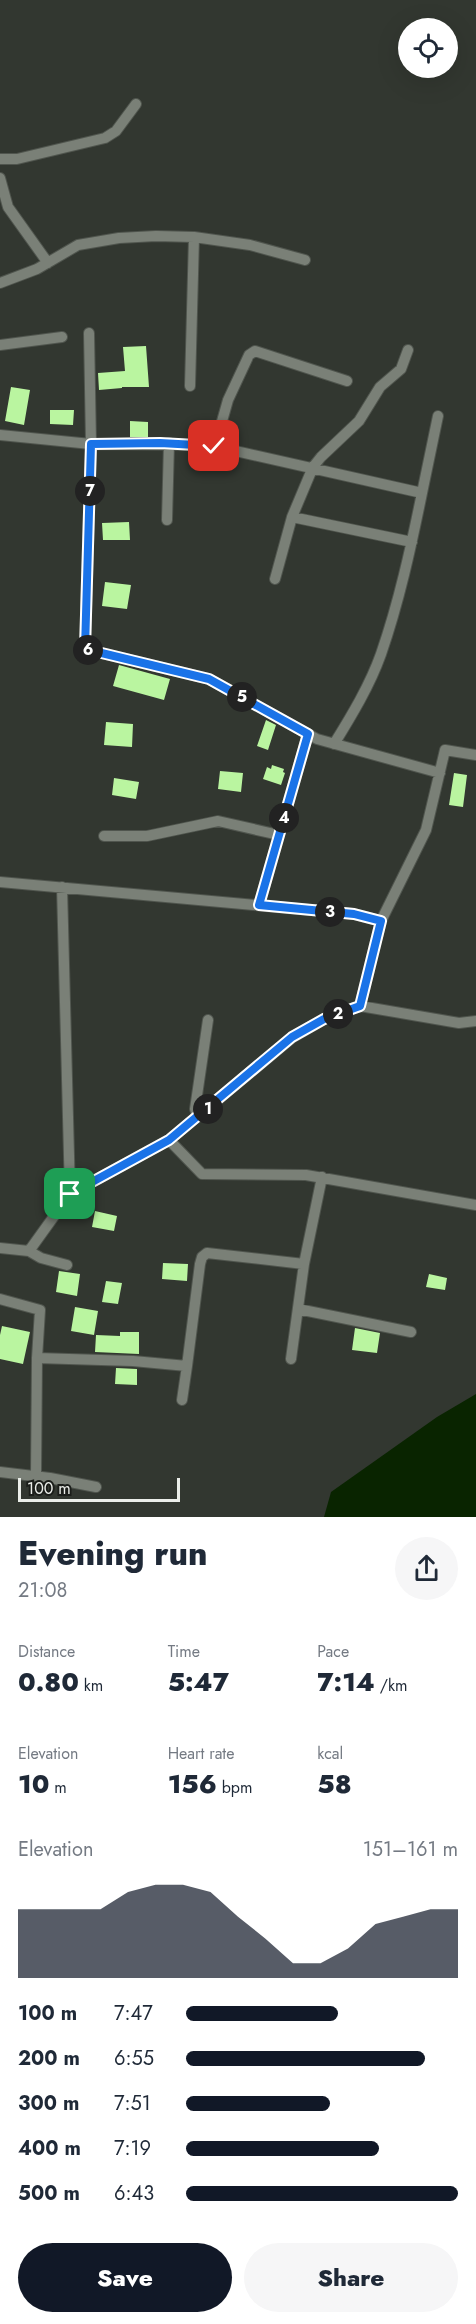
<!DOCTYPE html>
<meta charset="utf-8">
<style>
body{margin:0;font-family:Jost,sans-serif;background:#f6f6f7;color:#1f2937;height:100vh;display:flex;flex-direction:column;font-size:22px;white-space:nowrap}
*{box-sizing:border-box;margin:0}
p{font-size:20px;color:#747a83}
.icon{flex:none;width:33px;height:33px;fill:none;stroke:currentColor;stroke-width:2;stroke-linecap:round;stroke-linejoin:round}
.map{position:relative;height:1517px;overflow:hidden}
.details{display:flex;flex-direction:column;background:#fff;flex:1}
.details>*{flex:none}
.tools{position:absolute;left:398px;top:18px;display:grid;gap:12px}
.tools a{display:grid;place-items:center;width:60px;height:60px;border-radius:50%;background:#fff;box-shadow:0 6px 24px #0002;font-size:30px}
.scale{position:absolute;left:18px;bottom:15px;width:162px;box-sizing:border-box;padding-left:6px;border:3px solid #ebeee9;border-top:0;font-size:16px;line-height:21px;white-space:nowrap;color:#ebeee9;-webkit-text-stroke:4px #1b1e1a;paint-order:stroke}
.pin{position:absolute;display:grid;place-items:center;width:51px;height:51px;color:#fff;margin:-26px;border-radius:12px;box-shadow:0 3px 9px #0006}
.km{position:absolute;width:30px;height:30px;margin:-15px;border-radius:50%;background:#222;color:#fff;font-size:16px;line-height:30px;text-align:center}
.round{display:grid;place-items:center;flex:none;width:63px;height:63px;border-radius:32px;background:#f6f6f7}
.overview{display:flex;align-items:center;justify-content:space-between;height:102px;padding:0 18px}
h1{font-size:33px;font-weight:800;line-height:45px}
.metrics{display:grid;grid-template-columns:repeat(3,1fr);gap:9px;height:102px;padding:6px 18px}
.metrics div{display:grid;align-content:center}
.metrics b{font-size:26px;font-weight:800}
.metrics small{font-size:16px;font-weight:400}
.metrics p{font-size:16px}
.chart{height:168px;padding:12px 18px}
.chart p{display:flex;justify-content:space-between}
.chart svg{width:100%;height:108px;margin-top:6px;fill:#111827;opacity:.7}
.primary-button{display:flex;gap:12px;margin-top:auto;padding:12px 18px}
.primary-button a{flex:1;height:69px;border-radius:36px;background:#111827;color:#fff;font-size:24px;font-weight:800;line-height:69px;text-align:center}
.primary-button a+a{background:#f6f6f7;color:#1f2937}
ul{padding:0 18px;list-style:none;font-size:20px}
li{display:grid;grid-template-columns:96px 72px 1fr;align-items:center;height:45px}
li i{height:15px;border-radius:8px;background:#111827}
.map>svg:first-child{display:block}
.water{fill:#092400}
.building{fill:#baf5a0}
.lines{fill:none;stroke-linecap:round;stroke-linejoin:round}
.street-casing{stroke:#50554e;stroke-width:12}
.street{stroke:#7a8077;stroke-width:10}
.route-casing{stroke:#fff;stroke-width:12}
.route{stroke:#1a73e8;stroke-width:8}
</style>
<div class="map">
<svg width="476" height="1517" viewBox="0 0 476 1517">
<rect width="100%" height="100%" fill="#323730"/>
<path class="water" d="M476,1394v123h-152l7,-25 106,-75z"/>
<path class="building" d="M146,346l3,41h-27v1l-23,2 -1,-17 27,-2 -2,-24z
M11,387l19,3 -6,35 -19,-4z
M50,410h24l-1,15 -23,-1z
M130,421l18,1v15h-18z
M129,522l1,18h-27l-1,-17z
M105,582l26,3 -4,24 -25,-3z
M119,665l51,14 -6,21 -51,-14z
M266,720l10,5 -8,25 -11,-4z
M106,722l27,2 -1,23 -28,-2z
M272,765l12,4 -1,3 2,1 -4,12 -18,-6 4,-12 4,2z
M220,771l23,2 -2,19 -23,-3z
M454,773l13,2 -4,32 -14,-2z
M114,778l25,4 -3,17 -24,-4z
M95,1211l22,5 -3,15 -22,-4z
M163,1263l25,1 -1,17 -25,-2z
M59,1271l21,3 -3,22 -21,-4z
M429,1274l18,4 -2,12 -19,-3z
M106,1281l16,2 -4,21 -16,-2z
M75,1307l23,4 -4,24 -23,-4z
M2,1326l28,6 -7,32 -23,-5v-24z
M355,1328l25,5 -3,20 -25,-3z
M120,1332h19v22l-44,-2 1,-17 24,1z
M116,1368l21,1v16l-22,-1z"/>
<g class="lines">
<g class="street-casing">
<path id="street" d="M0,159h17l88,-21 11,-7 20,-27
M0,178l8,29 40,56
M0,283l37,-14 41,-24 41,-7 37,-2 38,1 56,8 55,15
M89,333l2,111 118,1 213,48c-11,54 -23,109 -41,161 -11,31 -29,61 -47,90
M0,345l62,-8
M190,386l4,-149
M0,435l91,9 -6,205 124,30 108,60 123,34
M215,446l13,-46 21,-45 6,-4 92,30
M422,493l16,-77
M292,517l120,25
M167,520l2,-77
M275,579l17,-62 21,-50 8,-10 38,-36 21,-34 21,-18 7,-19
M104,836h43l71,-15 61,14
M0,882l354,32 27,7 45,-91 19,-80 31,5
M259,905l49,-171
M360,1006l99,17 17,-2
M198,1117l-3,-8 13,-89
M169,1140l33,34 104,1 170,30
M70,1194l99,-54 124,-103 31,-18 36,-13 21,-85
M0,1248l29,3 41,-57 -8,-307
M29,1251l12,7 26,7
M304,1264l18,-87
M0,1299l40,11 -3,48 -1,118
M298,1309l113,23
M37,1358l96,3 54,5 -5,34
M187,1366l13,-102 2,-7 5,-4 97,11 -13,95
M0,1472l50,6 46,9"/>
</g>
<use href="#street" class="street"/>
</g>
<g class="lines">
<g class="route-casing">
<path id="route" d="M70,1194l99,-54 123,-103 32,-18 36,-13 21,-85 -27,-7 -95,-9 49,-171 -99,-55 -124,-30 6,-205 69,-1 54,3"/>
</g>
<use href="#route" class="route"/>
</g>
</svg>
<div class="tools">
<a><svg class="icon" aria-label="locate" viewBox="0 0 24 24"><circle cx="12" cy="12" r="6"/><path d="M12 2v4M12 18v4M2 12h4M18 12h4"/></svg></a>
</div>
<div class="scale">100 m</div>
<div class="pin" style="left:70px;top:1194px;background:#1e9e55"><svg class="icon" aria-label="arrive" viewBox="0 0 24 24"><path d="M6 21V4h12l-3 4 3 4H6"/></svg></div>
<div class="pin" style="left:214px;top:446px;background:#d93025"><svg class="icon" aria-label="check" viewBox="0 0 24 24"><path d="M5 12l5 5 9-10"/></svg></div>
<b class="km" style="left:208px;top:1109px">1</b>
<b class="km" style="left:338px;top:1014px">2</b>
<b class="km" style="left:330px;top:912px">3</b>
<b class="km" style="left:284px;top:818px">4</b>
<b class="km" style="left:242px;top:697px">5</b>
<b class="km" style="left:88px;top:650px">6</b>
<b class="km" style="left:90px;top:491px">7</b>
</div>
<section class="details">
<div class="overview"><div><h1>Evening run</h1><p>21:08</p></div><a class="round"><svg class="icon" aria-label="share" viewBox="0 0 24 24"><path d="M12 15V3M7 8l5-5 5 5M5 13v7h14v-7"/></svg></a></div>
<div class="metrics">
<div><p>Distance</p><b>0.80<small> km</small></b></div>
<div><p>Time</p><b>5:47</b></div>
<div><p>Pace</p><b>7:14<small> /km</small></b></div>
</div>
<div class="metrics">
<div><p>Elevation</p><b>10<small> m</small></b></div>
<div><p>Heart rate</p><b>156<small> bpm</small></b></div>
<div><p>kcal</p><b>58</b></div>
</div>
<div class="chart"><p><span>Elevation</span>151–161 m</p>
<svg viewBox="0 0 160 44" preserveAspectRatio="none"><path d="M0 44V16L10 16L20 16L30 16L40 9L50 6L60 6L70 9L80 19L90 28L100 38L110 38L120 32L130 22L140 19L150 16L160 16V44z"/></svg>
</div>
<ul>
<li><b>100 m</b>7:47<i style="width:56%"></i></li>
<li><b>200 m</b>6:55<i style="width:88%"></i></li>
<li><b>300 m</b>7:51<i style="width:53%"></i></li>
<li><b>400 m</b>7:19<i style="width:71%"></i></li>
<li><b>500 m</b>6:43<i style="width:100%"></i></li>
</ul>
<div class="primary-button"><a>Save</a><a>Share</a></div>
</section>
